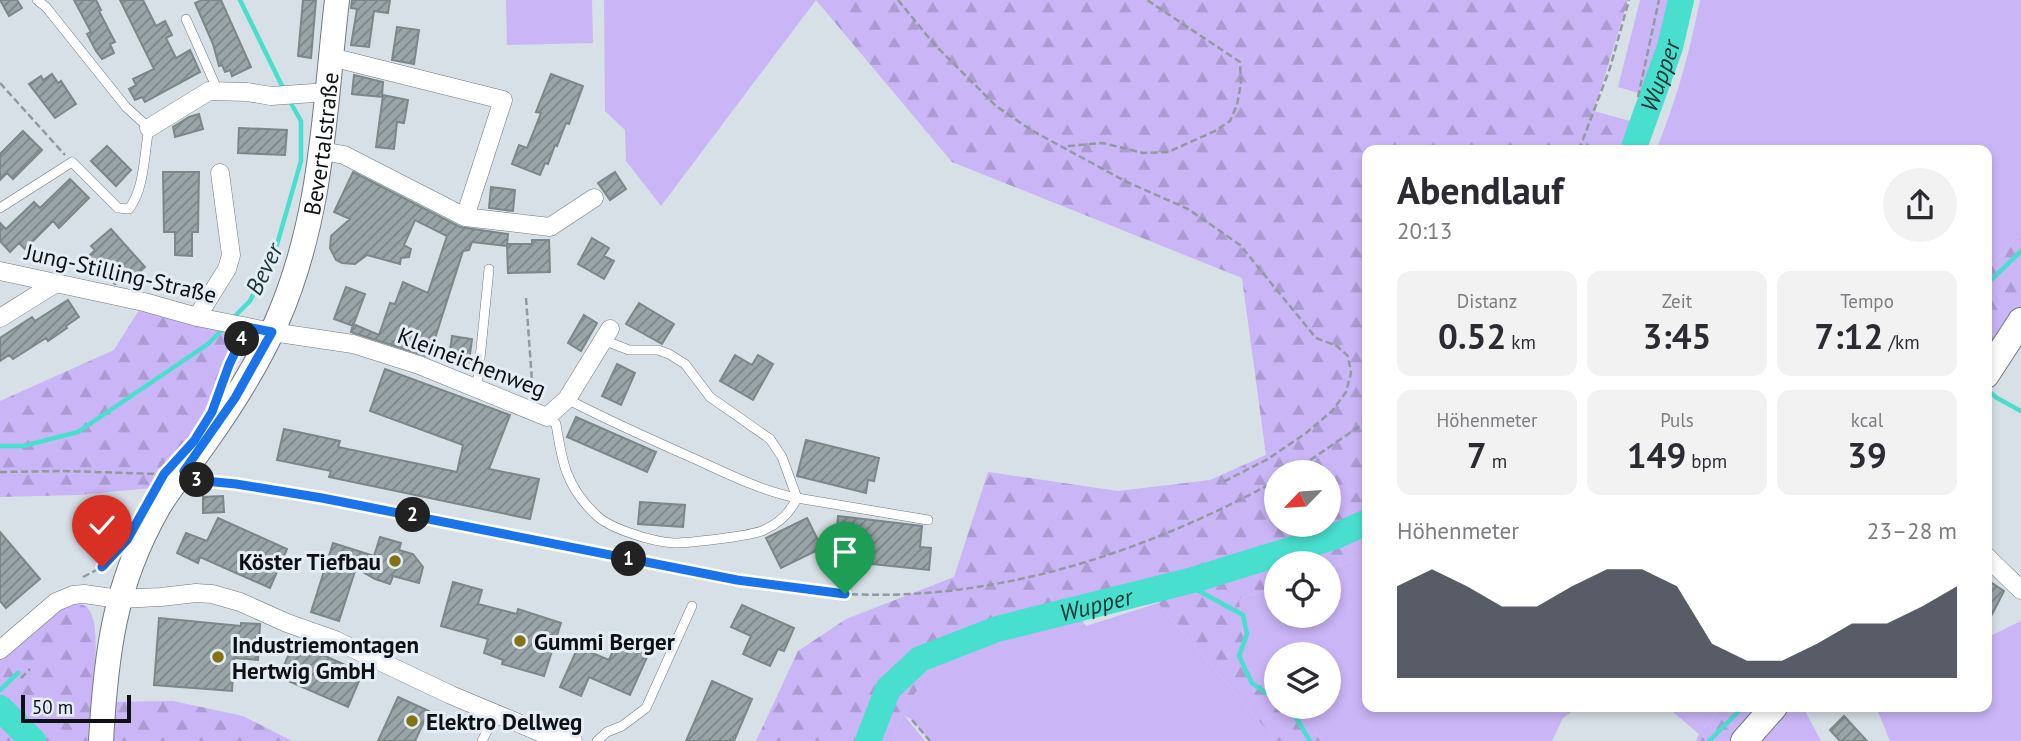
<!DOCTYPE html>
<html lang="de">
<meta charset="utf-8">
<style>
body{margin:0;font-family:"PT Sans",sans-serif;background:#f2f2f3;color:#2b2b33;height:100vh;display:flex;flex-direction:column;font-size:26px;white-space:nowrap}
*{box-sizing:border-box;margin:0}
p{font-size:23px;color:#7c7c81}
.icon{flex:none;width:38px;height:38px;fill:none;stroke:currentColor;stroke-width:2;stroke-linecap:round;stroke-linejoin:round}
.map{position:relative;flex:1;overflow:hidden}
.details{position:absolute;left:1362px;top:145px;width:630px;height:567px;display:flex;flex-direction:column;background:#fff;border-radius:14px;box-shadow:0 4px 10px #0003}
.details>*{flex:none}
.needle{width:46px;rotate:245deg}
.fabs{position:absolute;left:1264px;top:460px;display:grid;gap:14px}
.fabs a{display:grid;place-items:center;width:77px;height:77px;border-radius:50%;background:#fff;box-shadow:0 4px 10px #0003;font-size:35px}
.scale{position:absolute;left:21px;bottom:18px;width:110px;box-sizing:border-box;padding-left:7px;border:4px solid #0d1113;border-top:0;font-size:19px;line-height:24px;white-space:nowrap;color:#0d1113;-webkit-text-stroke:5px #e4edf5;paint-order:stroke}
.pin{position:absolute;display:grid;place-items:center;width:60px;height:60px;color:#fff;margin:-72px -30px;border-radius:50% 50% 50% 0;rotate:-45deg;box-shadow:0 0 7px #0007}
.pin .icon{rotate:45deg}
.km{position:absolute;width:35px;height:35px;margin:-18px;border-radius:50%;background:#222;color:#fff;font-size:19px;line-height:35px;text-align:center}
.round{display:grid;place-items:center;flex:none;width:74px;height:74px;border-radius:37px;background:#f2f2f3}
.head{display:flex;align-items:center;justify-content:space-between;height:119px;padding:0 35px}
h1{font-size:38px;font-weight:700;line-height:52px}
.figures{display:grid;grid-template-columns:repeat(3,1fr);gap:10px;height:119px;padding:7px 35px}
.figures div{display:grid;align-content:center;border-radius:14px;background:#f2f2f3;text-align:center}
.figures b{font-size:35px;font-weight:700}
.figures small{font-size:19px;font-weight:400}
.figures p{font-size:19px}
.chart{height:196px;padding:14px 35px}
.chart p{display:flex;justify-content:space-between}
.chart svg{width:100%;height:126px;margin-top:7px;fill:#111827;opacity:.7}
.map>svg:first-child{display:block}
.grass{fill:#cab5f6}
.forest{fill:url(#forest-firs);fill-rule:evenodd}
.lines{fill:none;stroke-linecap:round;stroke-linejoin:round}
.stream{stroke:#48dfce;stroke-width:4.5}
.river{stroke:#48dfce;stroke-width:26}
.building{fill:url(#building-hatch);stroke:#7c878a;stroke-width:2}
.lane-casing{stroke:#717980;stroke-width:10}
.street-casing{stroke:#717980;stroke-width:19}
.secondary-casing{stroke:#717980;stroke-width:26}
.primary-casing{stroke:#717980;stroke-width:28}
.path{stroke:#929a9f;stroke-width:2.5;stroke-dasharray:7 3.5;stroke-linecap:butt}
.lane{stroke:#fff;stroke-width:9}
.street{stroke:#fff;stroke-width:18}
.secondary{stroke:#fff;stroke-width:24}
.primary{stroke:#fff;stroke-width:26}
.route-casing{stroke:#fff;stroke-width:14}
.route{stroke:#1a73e8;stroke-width:9}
.poi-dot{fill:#847314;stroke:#e4edf5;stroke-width:2.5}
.labels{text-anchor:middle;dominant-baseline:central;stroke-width:6;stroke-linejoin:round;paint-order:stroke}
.street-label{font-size:23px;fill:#0d1113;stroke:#e4edf5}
.poi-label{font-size:23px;font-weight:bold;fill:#0d1113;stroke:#e4edf5;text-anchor:start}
.water-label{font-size:24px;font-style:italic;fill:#1c3532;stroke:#e4edf5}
</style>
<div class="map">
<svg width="2021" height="741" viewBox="0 0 2021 741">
<defs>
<pattern id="forest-firs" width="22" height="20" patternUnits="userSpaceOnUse" patternTransform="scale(1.75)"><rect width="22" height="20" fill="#cab5f6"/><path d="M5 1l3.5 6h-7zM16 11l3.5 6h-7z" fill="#ac9bd2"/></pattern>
<pattern id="building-hatch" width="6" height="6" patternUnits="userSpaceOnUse" patternTransform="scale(1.75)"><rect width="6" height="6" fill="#99a5a8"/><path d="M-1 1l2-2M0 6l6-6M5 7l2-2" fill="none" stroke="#7b8588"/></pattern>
</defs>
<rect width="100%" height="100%" fill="#d7e0e7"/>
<path class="grass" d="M506,0h86l1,43 -86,2z
M604,0h212l-155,206 -35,-45 -1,-31 -20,-19z
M1640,0h33l-16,72 -9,24 -30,-9z
M1700,0h321v232l-35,40v-122h-330c20,-48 34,-99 44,-150z
M1367,556v151h211l-15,11 -11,23h-230l-14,-22 -14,-12h34v-53h-52v37l-29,-24 -8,-68 37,-12v29h52v-47z
M1158,603l118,138h-346l-18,-21 -8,-5 21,26h-33l10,-28 34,-51 142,-48 8,12z
M2021,621v120h-131l-14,-34h110v-69z
M1667,707h54l-22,27z
M1791,707h12l18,34h-63z"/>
<path class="forest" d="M816,0h812l-34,111 43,12 -11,27h-259v406l-39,13v-5h-52v23l-37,12 8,68 29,24v16h18l14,12 14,22h-46l-118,-138 17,-22 145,-51 -64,18 -178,66 -142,48 -34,51 -10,28h-136l42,-90 48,-32 108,-42 34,-105 130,19 92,-11 56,-25 -24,-177 -290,-116zM1276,472h52v53h-52z
M2021,232v89l-35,54v-103z
M144,302l67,18 28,18 -12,20 -18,52 -12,20 -25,28 -20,30 -74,7 -78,2v-96l114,-51z
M56,602c8,1 20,1 27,3 19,7 11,61 11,78l19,19 60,-1 70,15 49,25h-292v-91z
M1721,707h53l-30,34h-48l3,-7z"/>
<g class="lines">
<path class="stream" d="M240,0l44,90
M1986,285l35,-34
M233,318l17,-17 26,-53 25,-87v-40l-13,-23
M1986,389l11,9 24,13
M0,446h23l55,-14 130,-88 17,-17
M1193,580l4,10 46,25 4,19 -8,22 13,27 24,17
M0,690l18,-17
M1285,707l8,6 17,28
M1709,741l34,-34"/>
<g class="river">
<path id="s1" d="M1633,150l37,-103 11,-47"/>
<path d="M0,708l33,33"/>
<path id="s2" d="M868,741l20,-52 32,-30 77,-30 196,-49 143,-44 31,-14"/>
</g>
</g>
<path class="building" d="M0,0h17l5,8 -13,8z
M74,0h22l5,10 -2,1 16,31 -5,2 4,9 -12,6 -6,-8 -9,-17 4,-2z
M120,0h23l13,26 9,-5 7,14 -6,3 10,20 14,-8 10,22 -55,30 -3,-5 -7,3 -6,-11 7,-4 -3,-6 21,-10z
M202,0h19l30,67 -19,9 -2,-6 -5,2 -3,-7 -3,1 -6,-22 -18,-41z
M303,0h13l-5,58 -13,-2z
M352,0h38l-2,13 -14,-2 -5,36 -18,-2 6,-36 -6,-1z
M397,27l22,3 -5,34 -22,-4z
M52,74l6,9 3,-2 15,23 -21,14 -26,-34 12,-8 2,4z
M551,74l32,12 -14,38 -3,-1 -9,23 -2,-1 -7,19 -3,-1 -5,12 -28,-11 7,-19 8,3 14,-35 -5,-1z
M354,75l29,7 -1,15 -30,-3z
M383,95l25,5 -4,23 -7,-1 -3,27 -18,-2z
M199,114l4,15 -28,8 -2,-10 16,-10z
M239,128l48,2 -2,25 -47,-2z
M23,131l19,19 -29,29 -6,-6 -7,7v-26z
M107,146l24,24 -15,16 -25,-25z
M163,172h36l-1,60h-6v24l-17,-1v-23h-11z
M353,172l107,55 48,7 -1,10h25v-4h17l1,32 -42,1 -1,-27 -35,-4 -3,8 -6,1 -34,106 -78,-25 2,-8 26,11 11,-32 5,1 8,-22 25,11 19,-57 -32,-16 -11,25 7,4 -2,8 -8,1 -1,6 -33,-9 -12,9 -13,-1 -6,-3 -6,-12 1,-12 19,-17 -16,-7z
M615,172l11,17 -16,11 -12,-17z
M70,179l19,19 -30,30 -6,-7 -28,28 -6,-6 -9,9 -10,-11v-18l6,6 28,-27 6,6z
M491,187l24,3 -2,21 -24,-3z
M111,229l34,38 -13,12 -5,-6 -12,11 -26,-28 6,-6 -4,-4z
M592,238l17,10 -5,8 10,5 -10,18 -26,-15z
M346,287l19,7 -12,32 -19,-7z
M68,300l11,17 -13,9 1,2 -19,13 -2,-3 -33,21 -4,-4 -9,6v-23l32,-21 3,4z
M639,303l35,21 -12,20 -36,-20z
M584,315l13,8 -16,28 -13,-8z
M452,336l20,3 -3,23 -20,-3z
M735,355l17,10 6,-10 15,9 -20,36 -33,-19z
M617,364l18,9 -14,32 -19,-9z
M385,369l125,46 -21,54 50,10 -9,40 -201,-42 2,-6 -54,-11 7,-31 56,12 -2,6 119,25 6,-27 -93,-34z
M576,417l80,35 -9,20 -80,-35z
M806,440l73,18 -5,23 -6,-1 -2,13 -69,-17z
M223,496l1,16 -21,1v-16z
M640,502l45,3 -2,22 -45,-3z
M838,516l84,10 -2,21 11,1 -2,22 -95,-10z
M218,518l69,31 -17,39 -70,-31 -2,6 -21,-10 9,-20 21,8z
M807,518l15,30 -41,20 -15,-30z
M0,532l40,47 -34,29 -6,-7z
M380,537l21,6 -2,7 14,4 10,13 -4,16 -26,-7 -3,8 -15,-5 -19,-11 -17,53 -28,-9 22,-69 41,13z
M1986,579l18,12 -18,35z
M453,582l29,8 -4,14 39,10 1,-5 43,14 -17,53 -42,-12 1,-4 -19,-7 4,-14 -47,-13z
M742,605l52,23 -10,23 -6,-2 -8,17 -27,-12 8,-18 -20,-9z
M159,618l82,8v-3l19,1 -2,36 -24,-2 -2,33 -78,-6z
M617,641l31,14 -18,40 -41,-18 -8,19 -21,-9 18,-40 31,13z
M305,647l47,21 -4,8 11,5 -11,26 -69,-30 12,-28 11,5z
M712,681l40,18 -18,42h-48z
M398,697l31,14 -14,30h-37z
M1844,716l23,25h-27l-10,-11z"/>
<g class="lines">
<g class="lane-casing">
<path id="lane" d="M186,19l32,72
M0,208l72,-46 46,46 11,1c16,-21 15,-56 20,-81l-23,-21 -80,-100 -9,-7
M603,340l26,10h29l11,4 16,10 25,33 60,42 12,18 15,41 131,22
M477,388l12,-119
M547,417l9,7c6,38 10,62 39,90 14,15 59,28 79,29 14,0 79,-7 90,-13 16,-7 26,-17 33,-32 -35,-7 -69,-24 -102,-39 -43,-19 -86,-38 -128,-60
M482,741l14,-28
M597,741l10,-9 15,-6 24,-18 46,-102"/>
</g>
<g class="street-casing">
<path id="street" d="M331,57l172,43 -38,117 85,10 44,-29
M149,128l60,-37 38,1 24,4 57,-4
M322,151l22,4 121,62
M0,271l144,31 53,15 75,15 81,12 66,21 128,52 20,-18 43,-70
M197,317l30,-48 4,-14 -11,-82
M0,318l56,-35
M1986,556l35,34
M0,650l56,-48 17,-7 11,-1 35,5 42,-2 35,-4 16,1 28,8 47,21 48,17 116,55 103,43 19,3"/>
</g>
<g class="secondary-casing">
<g id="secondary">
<path id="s3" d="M101,741c5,-87 13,-156 57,-233 13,-23 32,-43 47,-65 27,-38 53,-79 72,-122 46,-105 47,-210 60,-321"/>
</g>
</g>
<g class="primary-casing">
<path id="primary" d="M1986,375l35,-54
M1744,741l30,-34"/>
</g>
<path class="path" d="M898,0l36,44 62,62 35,24 94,51 63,28 52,36 76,93 21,8 11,10 3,17 -5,19 -14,19 -26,22 -38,26 -45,23
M0,83l65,72
M1638,97l21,-97
M1068,146l35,-3 40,10 25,-1 47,-21 15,-10 7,-16 4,-22 -1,-21 -93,-62
M1579,150l31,-82 19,-68
M526,298l7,97
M226,374l15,-32
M1986,403l6,-9
M0,472l65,-1 93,3
M1293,472l74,-51
M200,480c57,5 114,16 170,27 89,17 178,35 267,54 68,14 139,29 209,33 150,8 299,-42 430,-113
M83,577l19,-10 10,-10
M21,678l9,-9
M912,720l18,21"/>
<use href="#lane" class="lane"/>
<use href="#street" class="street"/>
<use href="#secondary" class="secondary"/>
<use href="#primary" class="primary"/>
</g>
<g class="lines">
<g class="route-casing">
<path id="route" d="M102,567l25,-27 37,-66 30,-33 18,-29 17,-47 18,-38 25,5 -37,66 -51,73 11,9 41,4 86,14 415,82 108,14"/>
</g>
<use href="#route" class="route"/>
</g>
<g class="poi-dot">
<circle cx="395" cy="561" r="7"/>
<circle cx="520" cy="641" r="7"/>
<circle cx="218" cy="657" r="7"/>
<circle cx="412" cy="721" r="7"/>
</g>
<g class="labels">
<g class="street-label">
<text stroke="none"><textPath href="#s3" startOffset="648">Bevertalstraße</textPath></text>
<text transform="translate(121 273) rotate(13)">Jung-Stilling-Straße</text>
<text transform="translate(472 362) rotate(21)">Kleineichenweg</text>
</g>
<g class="poi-label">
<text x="381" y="561" text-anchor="end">Köster Tiefbau</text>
<text x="534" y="641">Gummi Berger</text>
<text x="232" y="644">Industriemontagen<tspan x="232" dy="26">Hertwig GmbH</tspan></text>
<text x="426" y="721">Elektro Dellweg</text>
</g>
<g class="water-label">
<text stroke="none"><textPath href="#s1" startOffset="79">Wupper</textPath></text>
<text transform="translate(264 269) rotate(-64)">Bever</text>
<text stroke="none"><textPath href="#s2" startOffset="284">Wupper</textPath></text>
</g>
</g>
</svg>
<div class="fabs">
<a><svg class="needle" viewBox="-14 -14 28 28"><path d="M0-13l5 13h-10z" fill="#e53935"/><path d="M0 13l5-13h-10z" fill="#7c7c81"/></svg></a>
<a><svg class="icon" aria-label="locate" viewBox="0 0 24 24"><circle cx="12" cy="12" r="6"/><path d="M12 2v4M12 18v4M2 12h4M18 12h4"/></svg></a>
<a><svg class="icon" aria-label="layers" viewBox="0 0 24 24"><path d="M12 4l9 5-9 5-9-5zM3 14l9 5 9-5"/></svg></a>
</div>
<div class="scale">50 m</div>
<div class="pin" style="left:845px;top:594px;background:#1e9e55"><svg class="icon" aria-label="arrive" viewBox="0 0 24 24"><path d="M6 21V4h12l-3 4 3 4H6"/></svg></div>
<div class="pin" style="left:102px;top:567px;background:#d93025"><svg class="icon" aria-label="check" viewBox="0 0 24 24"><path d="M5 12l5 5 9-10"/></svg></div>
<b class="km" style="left:629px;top:559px">1</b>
<b class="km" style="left:413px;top:515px">2</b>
<b class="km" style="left:197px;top:480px">3</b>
<b class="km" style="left:242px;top:339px">4</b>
<section class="details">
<div class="head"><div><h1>Abendlauf</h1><p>20:13</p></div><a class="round"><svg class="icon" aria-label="share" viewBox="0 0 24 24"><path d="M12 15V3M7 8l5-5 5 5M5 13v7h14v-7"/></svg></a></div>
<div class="figures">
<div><p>Distanz</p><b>0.52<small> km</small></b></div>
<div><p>Zeit</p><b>3:45</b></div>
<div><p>Tempo</p><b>7:12<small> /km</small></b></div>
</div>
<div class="figures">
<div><p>Höhenmeter</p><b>7<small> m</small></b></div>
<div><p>Puls</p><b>149<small> bpm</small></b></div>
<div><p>kcal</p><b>39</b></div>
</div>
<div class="chart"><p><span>Höhenmeter</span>23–28 m</p>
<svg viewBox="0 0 160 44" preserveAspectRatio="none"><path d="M0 44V12L10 6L20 12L30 19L40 19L50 12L60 6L70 6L80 12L90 32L100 38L110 38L120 32L130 25L140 25L150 19L160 12V44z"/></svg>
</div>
</section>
</div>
